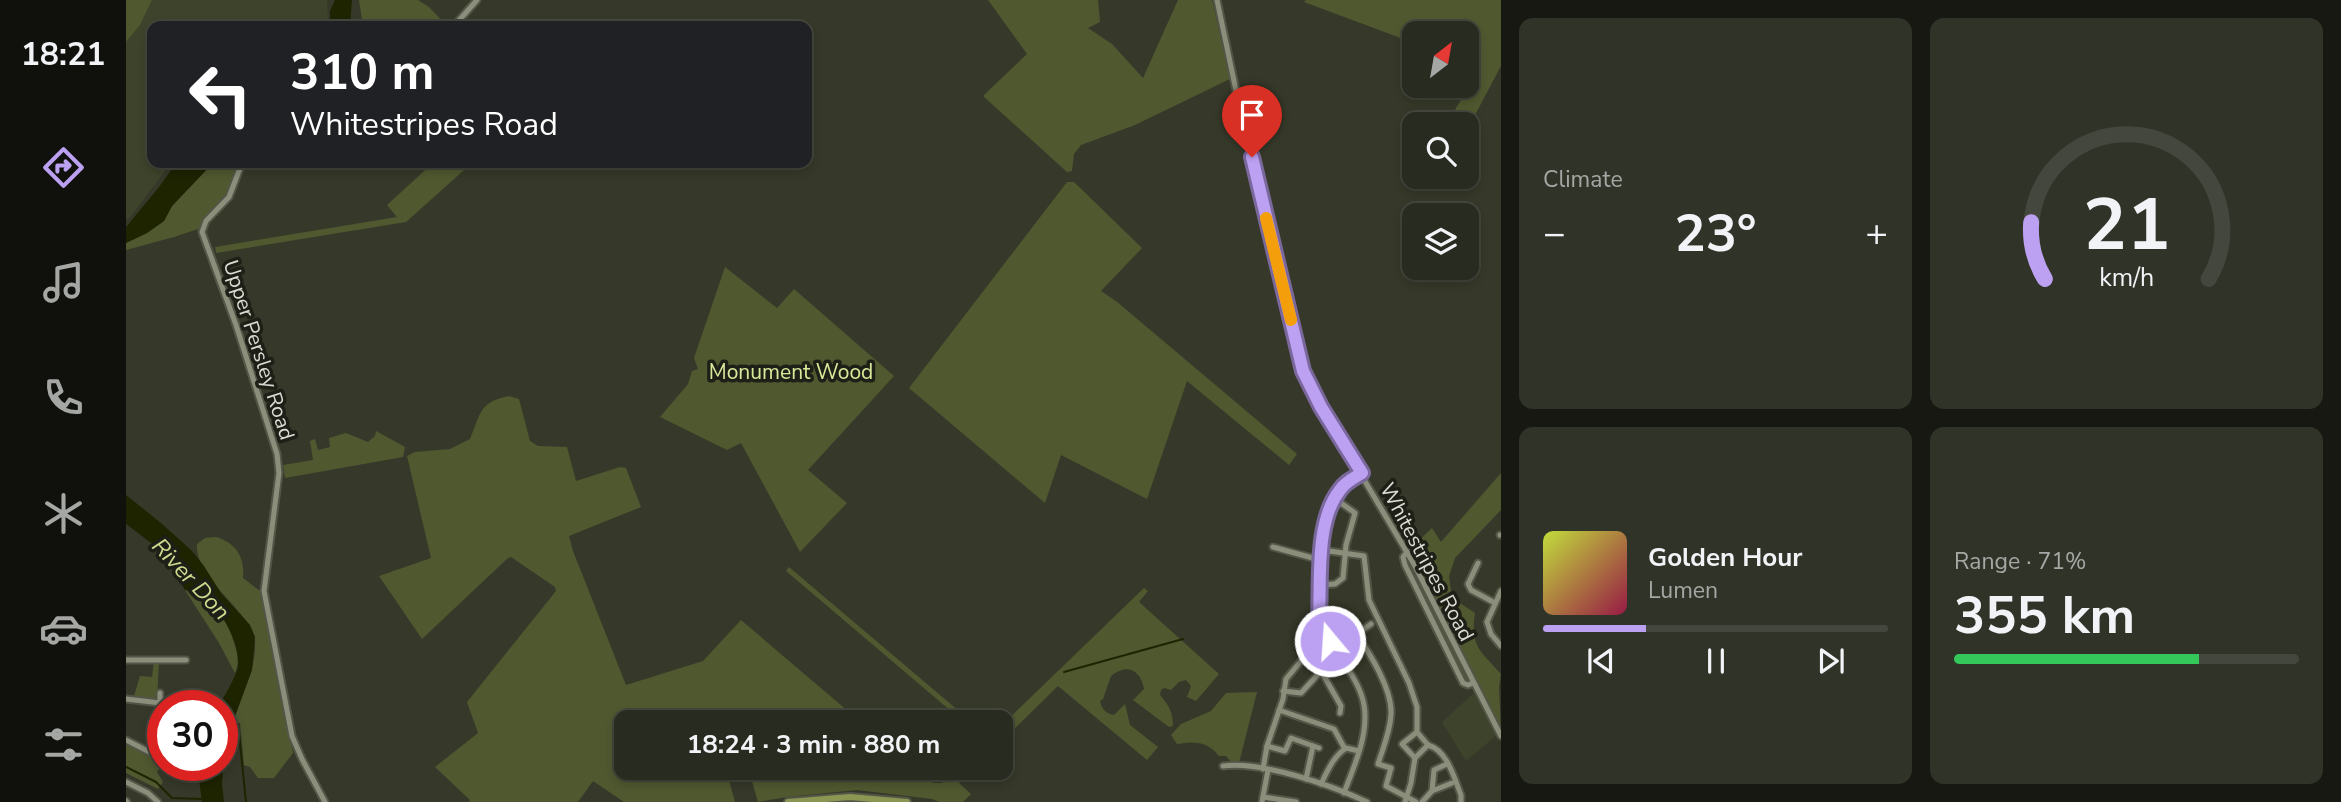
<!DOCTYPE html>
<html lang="en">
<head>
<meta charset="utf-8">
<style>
	:root { --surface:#282b1f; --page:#303328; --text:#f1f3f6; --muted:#a5a7a4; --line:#44473d; --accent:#bca0f2 }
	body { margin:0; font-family:"Nunito Sans",sans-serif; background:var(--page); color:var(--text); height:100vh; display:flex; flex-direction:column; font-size:26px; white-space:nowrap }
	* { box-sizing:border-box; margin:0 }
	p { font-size:23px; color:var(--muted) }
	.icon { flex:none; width:38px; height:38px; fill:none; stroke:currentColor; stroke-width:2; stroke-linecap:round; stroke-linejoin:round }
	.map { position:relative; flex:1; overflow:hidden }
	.side { display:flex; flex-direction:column; gap:18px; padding:18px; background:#161811; width:840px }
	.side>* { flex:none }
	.guide { position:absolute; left:21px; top:21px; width:665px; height:147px; border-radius:14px; box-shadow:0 4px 10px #0003,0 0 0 2px var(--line); background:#202124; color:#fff; overflow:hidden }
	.needle { width:46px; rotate:31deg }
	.controls { position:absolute; left:1276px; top:21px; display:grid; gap:14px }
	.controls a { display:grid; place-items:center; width:77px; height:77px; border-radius:14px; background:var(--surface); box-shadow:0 4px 10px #0003,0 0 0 2px var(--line); font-size:35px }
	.speed { position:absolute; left:21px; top:690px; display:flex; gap:14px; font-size:35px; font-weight:700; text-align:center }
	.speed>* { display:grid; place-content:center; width:91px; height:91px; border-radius:50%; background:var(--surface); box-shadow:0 4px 10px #0003,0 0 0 2px var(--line); line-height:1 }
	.speed .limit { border:10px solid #d22; background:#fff; color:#111 }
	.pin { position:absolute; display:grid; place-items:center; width:60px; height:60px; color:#fff; margin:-72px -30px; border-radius:50% 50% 50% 0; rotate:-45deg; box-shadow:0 0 7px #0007 }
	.pin .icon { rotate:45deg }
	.me { position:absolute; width:77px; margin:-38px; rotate:342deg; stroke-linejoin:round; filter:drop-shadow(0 0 5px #0008) }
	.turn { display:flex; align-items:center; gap:24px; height:147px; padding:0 28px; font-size:32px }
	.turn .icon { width:91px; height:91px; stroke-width:2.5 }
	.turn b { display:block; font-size:49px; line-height:60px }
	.big { font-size:52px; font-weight:700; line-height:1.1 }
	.side .tile { flex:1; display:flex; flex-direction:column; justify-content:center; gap:10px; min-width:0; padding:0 24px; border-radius:14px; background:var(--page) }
	.side .dial { align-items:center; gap:0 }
	.dial svg { height:182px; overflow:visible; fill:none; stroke:var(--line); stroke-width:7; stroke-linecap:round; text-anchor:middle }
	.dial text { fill:var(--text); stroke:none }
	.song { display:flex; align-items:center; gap:21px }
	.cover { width:84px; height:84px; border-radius:10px; background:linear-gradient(135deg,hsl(70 70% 55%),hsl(340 70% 35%)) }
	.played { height:7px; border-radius:4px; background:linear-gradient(90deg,var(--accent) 30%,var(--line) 30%) }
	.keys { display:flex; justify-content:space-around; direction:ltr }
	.heat { display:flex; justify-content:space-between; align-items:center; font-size:38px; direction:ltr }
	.charge { height:10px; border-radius:5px; background:linear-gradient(90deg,#34c759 71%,var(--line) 0) }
	.side .tiles { flex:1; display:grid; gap:18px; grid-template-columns:repeat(2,1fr) }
	.trip { position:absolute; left:488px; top:710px; width:399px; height:70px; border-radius:14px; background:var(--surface); box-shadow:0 4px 10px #0003,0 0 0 2px var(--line); font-weight:700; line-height:70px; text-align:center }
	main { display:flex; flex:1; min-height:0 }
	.dock { display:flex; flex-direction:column; width:126px; justify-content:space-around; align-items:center; background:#10110c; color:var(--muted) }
	.dock .icon { width:49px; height:49px }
	.dock .selected { color:var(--accent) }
	.dock b { font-size:32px; color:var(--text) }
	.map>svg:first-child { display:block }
</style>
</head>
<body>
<main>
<nav class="dock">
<b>18:21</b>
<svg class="icon selected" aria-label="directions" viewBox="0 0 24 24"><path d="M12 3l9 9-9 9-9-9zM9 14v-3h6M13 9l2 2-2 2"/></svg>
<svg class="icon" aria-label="music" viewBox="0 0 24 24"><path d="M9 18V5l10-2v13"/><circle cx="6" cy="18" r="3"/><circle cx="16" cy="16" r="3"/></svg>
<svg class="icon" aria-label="phone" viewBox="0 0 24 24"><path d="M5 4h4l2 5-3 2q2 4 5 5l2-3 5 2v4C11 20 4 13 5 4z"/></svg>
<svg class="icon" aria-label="climate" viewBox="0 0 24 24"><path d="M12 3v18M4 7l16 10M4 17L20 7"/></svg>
<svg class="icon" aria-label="car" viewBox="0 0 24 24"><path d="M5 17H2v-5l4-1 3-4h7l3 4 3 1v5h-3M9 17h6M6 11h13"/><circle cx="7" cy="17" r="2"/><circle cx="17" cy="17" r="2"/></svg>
<svg class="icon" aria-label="filters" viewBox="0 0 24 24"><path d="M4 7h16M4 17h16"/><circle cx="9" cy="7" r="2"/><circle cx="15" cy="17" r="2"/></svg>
</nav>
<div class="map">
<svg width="1375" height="802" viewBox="0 0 1375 802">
	<rect width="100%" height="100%" fill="#363929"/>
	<g fill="#3e432b">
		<path d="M26,0H201L202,26H26V163H45L5,216L0,220V42L14,25Z"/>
		<path d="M1348,693L1371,735L1340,761L1316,722Z"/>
	</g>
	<g fill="#505830">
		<path d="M0,0H26L14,25L0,42Z"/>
		<path d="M233,0H292L303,7L321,26H237Z"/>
		<path d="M862,0H972L974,22L962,28L986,44L1017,78L1052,0H1086L1104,79L1009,125L955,145L948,154L946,171L941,172L857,96L901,54Z"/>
		<path d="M1180,0H1375V66L1341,130L1340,124H1332L1325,117L1353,68L1341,63L1340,33H1288V43L1178,2Z"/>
		<path d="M87,163H114L102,195L78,221L75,228L48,237L0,250V243L21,233L38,221L46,206Z"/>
		<path d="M307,163H346L280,222L90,253L89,247L271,217L261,205Z"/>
		<path d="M941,182H948L1016,248L975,291L990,301L1171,454L1163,465L1061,381L1021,499L935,455L919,503L783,388Z"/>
		<path d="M599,267L651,308L668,289L768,376L682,470L721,503L674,552L615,443L601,450L534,417L562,384L566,371L572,369L568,358Z"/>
		<path d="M383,396L393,399L404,441L412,446L441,447L450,481L494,467L500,468L515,507L443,536L447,551L500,685L577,661L615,620L736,723H500V768H789L807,783H816L831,768H849L833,783L845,794L837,802H813L806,799L731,790L661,797L632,802L625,778L603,780L609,802H498L467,781L452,802H343L344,800L309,767L352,733L341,702L430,591L429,587L385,557L382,558L296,639L253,576L305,558L281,456L289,452L324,449L344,439C355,413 353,402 383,396Z"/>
		<path d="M250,431L279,447L277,457L159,478L157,465L187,460L184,441L189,439L192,450L204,447L203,438L220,433L242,442L249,436Z"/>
		<path d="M1375,473V510L1329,558L1323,576L1326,598L1349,613C1344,647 1354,650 1375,674L1373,686L1375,732L1283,550L1306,528L1315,542Z"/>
		<path d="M90,537C110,543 119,557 117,578L134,591L167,753L148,778H132L124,767L118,765L114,723H106C114,696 131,670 129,640C127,614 68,578 71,544L79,538Z"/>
		<path d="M1280,556L1293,575L1343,682C1333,681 1330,666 1328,657L1324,656L1308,623L1309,619C1303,611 1293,598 1294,587C1287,581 1279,566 1280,556Z"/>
		<path d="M663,567L847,723H839L660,571Z"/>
		<path d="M1018,588L1022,591L1013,602L1093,674L1070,701L1061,697L1065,686L1060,680L1053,682L1045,690L1038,688L1035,690L1034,695C1043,705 1047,713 1047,726L1043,727L1007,700L1018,689C1015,671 1002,662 985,676L977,699L974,701C975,709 981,714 988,715L999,704L1004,725L1032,747L1021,760L932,686L875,742V726Z"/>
		<path d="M59,590C86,601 102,618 109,646C112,655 113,664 109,673L93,643Z"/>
		<path d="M28,661H33L31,700L8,696L14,676L26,677Z"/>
		<path d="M1131,692L1113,763H1106L1100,756H1093C1081,741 1069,741 1051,744L1045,735L1055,724L1085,711L1100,693Z"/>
		<path d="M0,743L12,747L37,763L31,772L37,782L32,789L0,773Z"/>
	</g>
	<g fill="#1e2300">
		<path d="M209,0H226L224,26H204V11Z"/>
		<path d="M50,163H87L46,206L38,221L21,233L0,243V227L33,187Z"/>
		<path d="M0,495L35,523L66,551L78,566L95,593L124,625L129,637L126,670L99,744L96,784L98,802H76L72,772L73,765H96V705H93C98,697 111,675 112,666C115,640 87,590 59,590L37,552L0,524Z"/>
	</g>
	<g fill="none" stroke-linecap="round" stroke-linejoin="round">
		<g stroke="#1e2300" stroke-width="2">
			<path d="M938,672L1057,639"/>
			<path d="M112,724L120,802"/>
			<path d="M0,767L30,782L46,798L76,799"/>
		</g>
		<g stroke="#535647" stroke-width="9">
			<g id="minor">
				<path d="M1091,0L1112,100L1177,371L1188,395L1289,566L1375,736"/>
				<path d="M328,26L351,0"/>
				<path d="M116,163L103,197L80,221L76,232L110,325L151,454L153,473L138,591L166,736L176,759L199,802"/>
				<path d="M1374,535H1375"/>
				<path d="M1147,547L1194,560"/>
				<path d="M1196,550L1238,556L1243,600L1283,683L1291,707V732L1302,745"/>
				<path d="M1281,552L1277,557L1279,565L1337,683L1342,685L1347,683"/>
				<path d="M1352,563L1342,584L1345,590L1369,603"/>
				<path d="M1194,585L1209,584L1217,578L1220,545L1229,513L1208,498"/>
				<path d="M1375,591L1361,622L1365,634L1375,646"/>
				<path d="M1230,634C1244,653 1267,691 1265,715C1264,732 1257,748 1252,764L1265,768L1260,786L1290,802"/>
				<path d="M1209,649L1245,624"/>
				<path d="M1185,653L1215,706L1214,713"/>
				<path d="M0,660H60"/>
				<path d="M1157,691L1175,693L1197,669"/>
				<path d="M0,699L43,704"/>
				<path d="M34,703V693"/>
				<path d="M1153,710L1208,729L1219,749"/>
				<path d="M0,740L37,759"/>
				<path d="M1302,745C1322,751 1328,778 1335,795V802"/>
				<path d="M1141,746L1159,751L1165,738L1193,748"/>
				<path d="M1289,758L1276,744L1291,732"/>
				<path d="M45,765L51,769"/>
				<path d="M1097,766C1136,761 1205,785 1241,802"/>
				<path d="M1137,769L1141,746L1157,699L1160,679L1175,661L1204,641"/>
				<path d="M1180,779L1187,746"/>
				<path d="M0,782L22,793L32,802"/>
				<path d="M1195,784C1202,770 1207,757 1220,748L1233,751"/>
				<path d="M1306,791L1326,783"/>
				<path d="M1218,793C1228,766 1243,735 1238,705C1233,676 1206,651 1194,625C1190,616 1194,598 1194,588C1195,543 1193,498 1236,473"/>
				<path d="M1137,797L1170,802"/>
				<path d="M0,801L1,802"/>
				<path d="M1136,802L1142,770"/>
				<path d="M1279,802L1285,783L1289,758L1302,745"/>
				<path d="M1296,802L1306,791L1308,770L1321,764"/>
			</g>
		</g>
		<g stroke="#535647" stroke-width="10">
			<path id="major" d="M662,802L724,797L781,802"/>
		</g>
		<use href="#minor" stroke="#8a8e7b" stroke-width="5"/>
		<use href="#major" stroke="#8b9653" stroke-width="6"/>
	</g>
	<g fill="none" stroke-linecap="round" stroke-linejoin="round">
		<g stroke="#7a689d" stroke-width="18">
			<path id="route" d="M1126,157L1177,371L1195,407L1236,473C1228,478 1219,482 1214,490C1189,521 1195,581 1193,619L1194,625L1204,641"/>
		</g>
		<use href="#route" stroke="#bca0f2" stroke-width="12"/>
		<path stroke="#f59e0b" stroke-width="12" d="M1140,218L1165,320"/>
	</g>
	<g text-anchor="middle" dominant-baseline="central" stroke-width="7" stroke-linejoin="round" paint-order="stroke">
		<g font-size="21" fill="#dbddd3" stroke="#1e2018">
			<text transform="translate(133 350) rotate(72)">Upper Persley Road</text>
			<text transform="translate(1301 562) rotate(62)">Whitestripes Road</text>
		</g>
		<g font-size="21" fill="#d8e899" stroke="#1e2018">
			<text x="665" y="372">Monument Wood</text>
		</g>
		<g font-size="23" font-style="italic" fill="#ccdb8d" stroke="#1e2018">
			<text transform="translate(65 579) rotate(47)">River Don</text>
		</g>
	</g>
</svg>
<div class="controls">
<a><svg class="needle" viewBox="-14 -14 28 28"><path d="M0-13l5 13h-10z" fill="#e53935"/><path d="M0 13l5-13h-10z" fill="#a5a7a4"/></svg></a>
<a><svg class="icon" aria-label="search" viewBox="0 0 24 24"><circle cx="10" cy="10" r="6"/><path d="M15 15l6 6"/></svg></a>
<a><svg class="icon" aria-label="layers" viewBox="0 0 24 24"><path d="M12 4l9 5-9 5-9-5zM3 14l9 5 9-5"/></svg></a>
</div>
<div class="speed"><div class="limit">30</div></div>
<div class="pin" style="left:1126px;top:157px;background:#d93025"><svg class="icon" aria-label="arrive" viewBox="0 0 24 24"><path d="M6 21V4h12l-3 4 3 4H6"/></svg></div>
<svg class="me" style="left:1204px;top:641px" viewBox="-20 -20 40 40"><circle r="17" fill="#bca0f2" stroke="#fff" stroke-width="3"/><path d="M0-11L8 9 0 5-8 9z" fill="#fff"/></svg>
<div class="trip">18:24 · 3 min · 880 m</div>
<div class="guide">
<div class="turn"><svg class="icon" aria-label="left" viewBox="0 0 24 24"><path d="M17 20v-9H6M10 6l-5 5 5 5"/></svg><div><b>310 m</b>Whitestripes Road</div></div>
</div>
</div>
<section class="side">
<div class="tiles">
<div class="tile"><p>Climate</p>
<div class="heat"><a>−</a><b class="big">23°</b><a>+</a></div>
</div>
<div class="tile dial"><svg viewBox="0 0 100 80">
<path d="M14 69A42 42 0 1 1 86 69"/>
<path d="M14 69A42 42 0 0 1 8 44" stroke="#bca0f2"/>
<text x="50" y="56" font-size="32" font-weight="700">21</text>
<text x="50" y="72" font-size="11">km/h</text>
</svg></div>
<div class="tile">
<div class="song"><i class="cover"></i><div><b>Golden Hour</b><p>Lumen</p></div></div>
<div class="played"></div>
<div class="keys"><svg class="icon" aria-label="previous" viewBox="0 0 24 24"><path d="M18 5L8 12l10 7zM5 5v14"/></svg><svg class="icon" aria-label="pause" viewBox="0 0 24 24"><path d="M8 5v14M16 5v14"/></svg><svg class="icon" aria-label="next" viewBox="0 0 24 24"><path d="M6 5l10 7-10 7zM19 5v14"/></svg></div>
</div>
<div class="tile"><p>Range · 71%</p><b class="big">355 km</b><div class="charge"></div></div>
</div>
</section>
</main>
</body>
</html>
